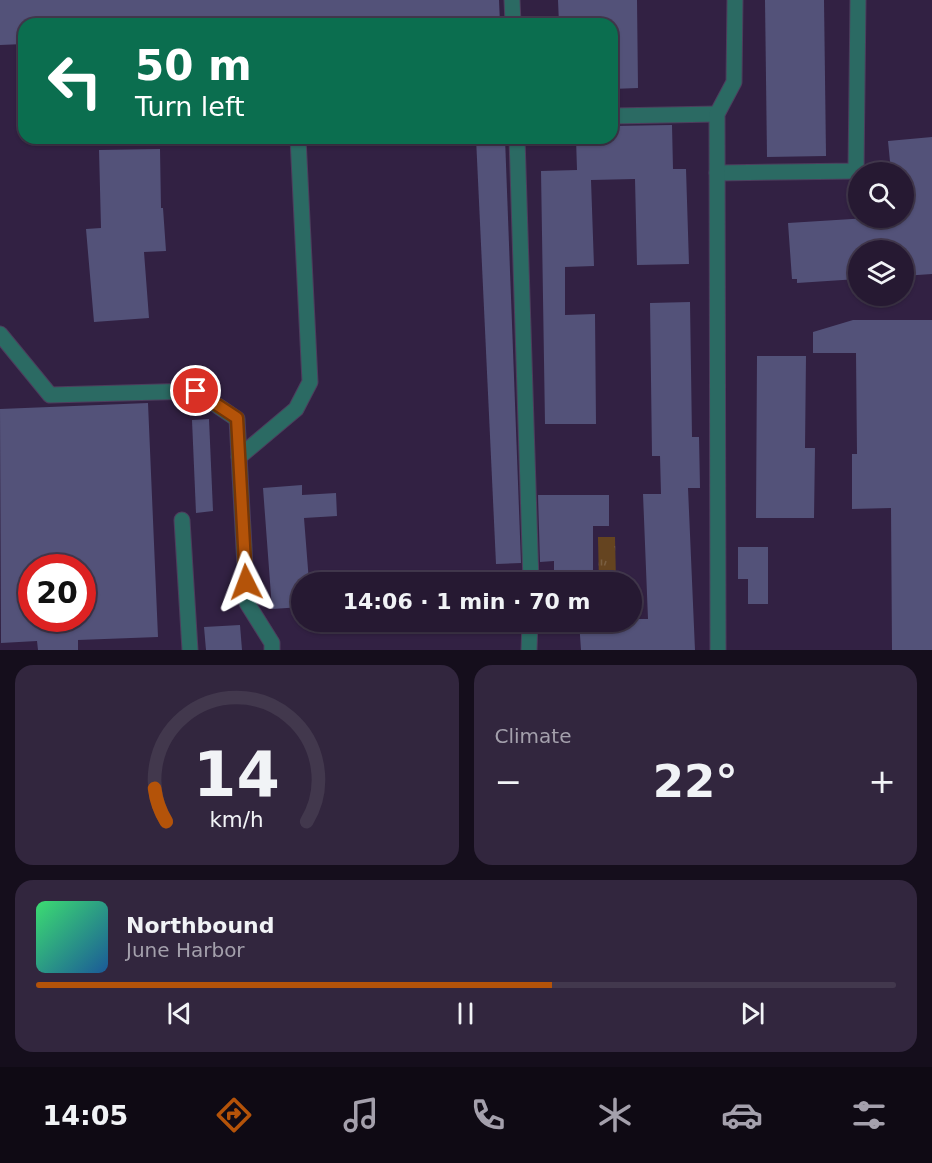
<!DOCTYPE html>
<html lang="en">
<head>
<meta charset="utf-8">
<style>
	:root { --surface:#261932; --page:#32263e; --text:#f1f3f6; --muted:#a4a0ac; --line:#42384d; --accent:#b45309 }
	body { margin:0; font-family:"DejaVu Sans",sans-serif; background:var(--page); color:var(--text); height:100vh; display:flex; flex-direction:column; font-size:22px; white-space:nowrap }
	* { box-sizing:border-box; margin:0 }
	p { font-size:20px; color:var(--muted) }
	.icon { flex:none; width:33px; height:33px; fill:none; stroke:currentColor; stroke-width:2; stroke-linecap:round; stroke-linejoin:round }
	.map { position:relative; height:650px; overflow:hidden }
	.drawer { display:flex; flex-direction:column; gap:15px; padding:15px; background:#150e1c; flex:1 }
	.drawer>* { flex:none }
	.guide { position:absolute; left:18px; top:18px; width:600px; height:126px; border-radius:18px; box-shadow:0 2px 4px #0004,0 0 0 2px var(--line); background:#0b6e4f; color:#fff; overflow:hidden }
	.tools { position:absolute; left:848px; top:162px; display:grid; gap:12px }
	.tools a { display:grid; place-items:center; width:66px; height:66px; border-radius:50%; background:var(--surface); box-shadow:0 2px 4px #0004,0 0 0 2px var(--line); font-size:30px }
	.speed { position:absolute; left:18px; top:554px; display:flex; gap:12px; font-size:30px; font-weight:700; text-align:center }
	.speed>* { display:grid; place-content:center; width:78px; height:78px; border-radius:50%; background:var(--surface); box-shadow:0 2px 4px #0004,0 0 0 2px var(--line); line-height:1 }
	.speed .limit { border:9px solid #d22; background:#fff; color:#111 }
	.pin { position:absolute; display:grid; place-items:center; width:51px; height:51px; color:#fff; margin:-26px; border:3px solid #fff; border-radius:50%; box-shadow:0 2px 6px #0007 }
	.me { position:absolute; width:66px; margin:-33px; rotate:357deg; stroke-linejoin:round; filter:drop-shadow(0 0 4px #0008) }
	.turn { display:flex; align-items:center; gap:21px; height:126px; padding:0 18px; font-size:27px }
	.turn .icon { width:78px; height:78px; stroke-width:2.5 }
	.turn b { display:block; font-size:42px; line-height:51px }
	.big { font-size:45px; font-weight:700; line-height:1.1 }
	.drawer .widget { flex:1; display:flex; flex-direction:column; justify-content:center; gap:9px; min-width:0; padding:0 21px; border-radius:18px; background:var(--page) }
	.drawer .dial { align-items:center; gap:0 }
	.dial svg { height:156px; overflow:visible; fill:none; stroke:var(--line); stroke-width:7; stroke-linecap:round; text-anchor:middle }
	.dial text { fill:var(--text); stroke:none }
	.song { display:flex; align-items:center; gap:18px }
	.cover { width:72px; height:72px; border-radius:9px; background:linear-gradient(135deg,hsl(140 70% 55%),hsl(210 70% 35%)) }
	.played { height:6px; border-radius:3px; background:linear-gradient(90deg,var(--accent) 60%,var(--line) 60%) }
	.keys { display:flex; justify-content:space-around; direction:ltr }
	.heat { display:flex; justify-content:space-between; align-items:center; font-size:33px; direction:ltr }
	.drawer .tiles { flex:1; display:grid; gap:15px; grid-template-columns:1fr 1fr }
	.widget:last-child { grid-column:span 2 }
	.trip { position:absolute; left:291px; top:572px; width:351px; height:60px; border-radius:30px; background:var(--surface); box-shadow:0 2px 4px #0004,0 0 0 2px var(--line); font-weight:700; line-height:60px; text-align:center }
	.tabs { display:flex; height:96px; justify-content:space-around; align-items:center; background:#0f0a14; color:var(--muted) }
	.tabs .icon { width:42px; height:42px }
	.tabs .selected { color:var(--accent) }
	.tabs b { font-size:27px; color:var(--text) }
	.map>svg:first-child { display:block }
</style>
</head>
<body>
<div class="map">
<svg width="932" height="650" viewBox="0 0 932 650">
	<defs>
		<pattern id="park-tufts" width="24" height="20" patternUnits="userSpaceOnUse" patternTransform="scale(1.5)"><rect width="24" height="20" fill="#654420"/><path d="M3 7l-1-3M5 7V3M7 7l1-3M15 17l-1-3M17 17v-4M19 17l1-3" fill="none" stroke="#7a5e40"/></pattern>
	</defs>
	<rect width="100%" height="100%" fill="#322143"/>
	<path fill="url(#park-tufts)" d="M598,537H615L616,582H599Z"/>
	<g fill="#535279" fill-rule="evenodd">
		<path d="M0,0H499L500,24H24V44L0,45Z"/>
		<path d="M558,0H637L638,88L612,89V24H559Z"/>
		<path d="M765,0H824L826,156L767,157Z"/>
		<path d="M672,125L673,169H686L689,264L637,265L635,179L591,180L594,266L565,267V315L595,314L596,424H545L541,171L577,170L576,138H612V126Z"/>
		<path d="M932,137V274L903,276V250H858V279L797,283V279H792L788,223L868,218H903V172H891L888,141Z"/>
		<path d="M476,138H505L521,563L496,564Z"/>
		<path d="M160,149L161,208H163L166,251L144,252L149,318L94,322L86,229L101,228L99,150Z"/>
		<path d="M690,302L692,437H699L700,488H688L695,650H581L579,621H632V619H648L643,494H661L660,456H652L650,303Z"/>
		<path d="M853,320H932V650H892L891,508L852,509V454H857L856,353H813V332Z"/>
		<path d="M757,356H806L805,448H815L814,518H756Z"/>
		<path d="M148,403L158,637L78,640V650H38L37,641L1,643L0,409ZM32,567H82V618H32Z"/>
		<path d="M209,419L213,511L196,513L192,420Z"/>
		<path d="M302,485V495L336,493L337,516L304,518L309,582H302V607L272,609L263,488Z"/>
		<path d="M538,495H609V526H593V582H554V561L540,562Z"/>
		<path d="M738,547H768V604H748V579H738Z"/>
		<path d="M240,625L242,650H206L204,627Z"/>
	</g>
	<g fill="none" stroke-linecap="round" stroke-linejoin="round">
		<g stroke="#4d3d5d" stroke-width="17">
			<g id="minor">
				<path d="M512,0L513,24"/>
				<path d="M612,116L717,114"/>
				<path d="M517,138L531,582"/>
				<path d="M717,173L856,171L858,0"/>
				<path d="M0,334L50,395L196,391L237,419L247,603L272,643V650"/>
				<path d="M239,457L296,409L310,382L298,138"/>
				<path d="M182,520L190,650"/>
				<path d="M529,650L530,621"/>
				<path d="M718,650L717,114L734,82L735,0"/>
			</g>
		</g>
		<use href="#minor" stroke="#2b6a63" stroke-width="15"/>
	</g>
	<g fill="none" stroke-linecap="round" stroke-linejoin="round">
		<g stroke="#753606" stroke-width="15">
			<path id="route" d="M196,391L237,418L246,582"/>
		</g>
		<use href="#route" stroke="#b45309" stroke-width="10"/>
	</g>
</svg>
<div class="tools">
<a><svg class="icon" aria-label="search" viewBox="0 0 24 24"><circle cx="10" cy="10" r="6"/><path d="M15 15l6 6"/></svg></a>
<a><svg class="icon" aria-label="layers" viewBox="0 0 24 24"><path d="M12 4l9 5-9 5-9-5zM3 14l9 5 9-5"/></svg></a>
</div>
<div class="speed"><div class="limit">20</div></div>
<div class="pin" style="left:196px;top:391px;background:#d93025"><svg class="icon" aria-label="arrive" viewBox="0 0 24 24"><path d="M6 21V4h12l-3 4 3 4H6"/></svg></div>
<svg class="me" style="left:246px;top:582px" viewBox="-20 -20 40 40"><path d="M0-17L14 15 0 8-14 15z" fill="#b45309" stroke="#fff" stroke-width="4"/></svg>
<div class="trip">14:06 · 1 min · 70 m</div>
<div class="guide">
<div class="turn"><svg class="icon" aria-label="left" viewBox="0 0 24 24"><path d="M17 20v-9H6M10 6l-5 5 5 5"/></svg><div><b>50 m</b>Turn left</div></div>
</div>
</div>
<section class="drawer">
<div class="tiles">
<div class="widget dial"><svg viewBox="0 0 100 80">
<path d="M14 69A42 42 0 1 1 86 69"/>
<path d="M14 69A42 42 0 0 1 8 52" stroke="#b45309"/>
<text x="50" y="56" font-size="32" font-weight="700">14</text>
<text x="50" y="72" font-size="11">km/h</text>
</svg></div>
<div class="widget"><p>Climate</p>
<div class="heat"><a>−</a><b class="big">22°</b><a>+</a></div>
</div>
<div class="widget">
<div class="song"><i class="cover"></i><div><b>Northbound</b><p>June Harbor</p></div></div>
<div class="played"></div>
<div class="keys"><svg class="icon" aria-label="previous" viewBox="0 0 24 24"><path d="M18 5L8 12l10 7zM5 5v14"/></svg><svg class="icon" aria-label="pause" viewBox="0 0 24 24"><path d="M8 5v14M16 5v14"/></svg><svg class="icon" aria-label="next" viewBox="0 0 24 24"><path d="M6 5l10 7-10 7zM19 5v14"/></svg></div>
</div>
</div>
</section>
<nav class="tabs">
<b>14:05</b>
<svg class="icon selected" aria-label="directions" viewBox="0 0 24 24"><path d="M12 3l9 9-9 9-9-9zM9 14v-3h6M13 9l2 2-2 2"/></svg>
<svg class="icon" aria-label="music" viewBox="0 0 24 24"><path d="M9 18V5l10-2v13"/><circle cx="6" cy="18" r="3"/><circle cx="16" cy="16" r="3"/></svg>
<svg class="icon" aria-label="phone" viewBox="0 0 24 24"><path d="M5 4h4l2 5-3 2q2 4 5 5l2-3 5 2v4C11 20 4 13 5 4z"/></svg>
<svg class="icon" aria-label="climate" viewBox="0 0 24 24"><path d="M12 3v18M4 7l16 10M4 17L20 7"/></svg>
<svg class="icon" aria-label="car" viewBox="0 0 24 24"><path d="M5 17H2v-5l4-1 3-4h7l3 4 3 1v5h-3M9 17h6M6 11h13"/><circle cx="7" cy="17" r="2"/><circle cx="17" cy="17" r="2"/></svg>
<svg class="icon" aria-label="filters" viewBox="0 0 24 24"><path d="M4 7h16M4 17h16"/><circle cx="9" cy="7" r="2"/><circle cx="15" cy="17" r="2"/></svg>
</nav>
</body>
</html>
